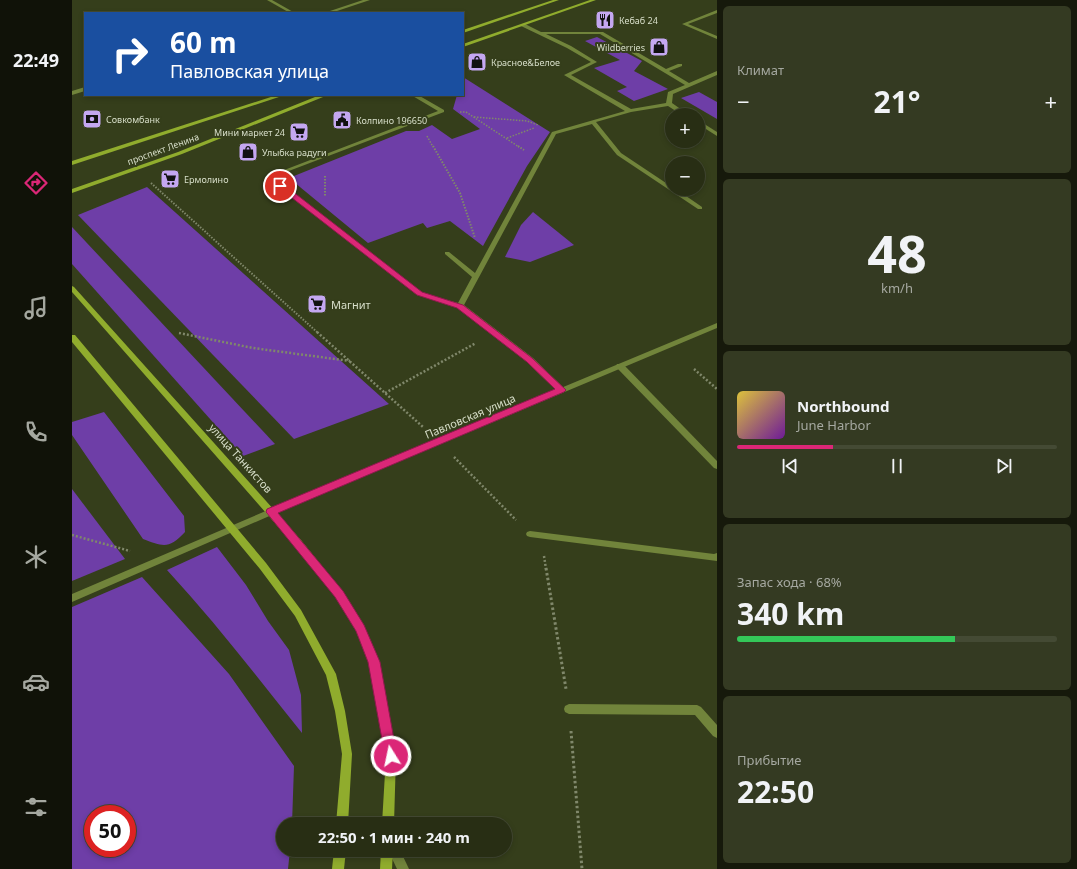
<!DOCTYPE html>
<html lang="ru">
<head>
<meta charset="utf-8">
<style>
	:root { --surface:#282e14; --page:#343a22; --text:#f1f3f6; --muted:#a5a8a0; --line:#444a34; --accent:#db2777 }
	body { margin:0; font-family:"Noto Sans",sans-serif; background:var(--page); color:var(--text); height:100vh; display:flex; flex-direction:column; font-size:15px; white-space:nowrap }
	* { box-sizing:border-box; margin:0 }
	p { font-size:13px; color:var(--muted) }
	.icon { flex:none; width:22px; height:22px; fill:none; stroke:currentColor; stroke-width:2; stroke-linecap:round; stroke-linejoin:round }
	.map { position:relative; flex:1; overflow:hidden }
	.drawer { display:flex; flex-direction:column; gap:6px; padding:6px; background:#16190b; width:360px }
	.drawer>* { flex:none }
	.top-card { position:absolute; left:12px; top:12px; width:380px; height:84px; border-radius:0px; box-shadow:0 2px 6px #0003,0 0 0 1px var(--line); background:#1a4fa0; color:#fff; overflow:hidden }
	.tools { position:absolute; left:593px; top:108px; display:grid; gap:8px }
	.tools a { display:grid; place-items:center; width:40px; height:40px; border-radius:50%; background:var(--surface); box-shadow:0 2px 6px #0003,0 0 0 1px var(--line); font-size:20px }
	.speed { position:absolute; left:12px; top:805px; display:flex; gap:8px; font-size:20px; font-weight:700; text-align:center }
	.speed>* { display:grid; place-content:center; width:52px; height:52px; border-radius:50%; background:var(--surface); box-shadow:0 2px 6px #0003,0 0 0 1px var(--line); line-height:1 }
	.speed .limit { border:6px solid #d22; background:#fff; color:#111 }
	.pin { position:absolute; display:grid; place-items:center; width:34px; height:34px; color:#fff; margin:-17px; border:2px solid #fff; border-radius:50%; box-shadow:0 1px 4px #0007 }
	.me { position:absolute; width:44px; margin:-22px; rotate:350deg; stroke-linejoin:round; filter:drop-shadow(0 0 3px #0008) }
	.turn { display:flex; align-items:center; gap:14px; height:84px; padding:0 20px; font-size:18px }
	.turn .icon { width:52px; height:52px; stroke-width:2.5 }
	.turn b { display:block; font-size:28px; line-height:34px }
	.big { font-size:30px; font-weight:700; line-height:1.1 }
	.drawer .tile { flex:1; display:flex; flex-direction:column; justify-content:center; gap:6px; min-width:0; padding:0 14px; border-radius:6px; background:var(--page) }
	.drawer .dial { align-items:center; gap:0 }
	.dial b { font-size:52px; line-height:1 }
	.song { display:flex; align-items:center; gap:12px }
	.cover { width:48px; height:48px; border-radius:6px; background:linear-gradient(135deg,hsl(50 70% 55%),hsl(280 70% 35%)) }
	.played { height:4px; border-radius:2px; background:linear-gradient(90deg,var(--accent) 30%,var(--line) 30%) }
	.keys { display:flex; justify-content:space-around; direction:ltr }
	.heat { display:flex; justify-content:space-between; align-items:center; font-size:22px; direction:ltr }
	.charge { height:6px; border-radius:3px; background:linear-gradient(90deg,#34c759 68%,var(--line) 0) }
	.trip { position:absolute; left:204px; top:817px; width:236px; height:40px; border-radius:20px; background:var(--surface); box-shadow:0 2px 6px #0003,0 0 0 1px var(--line); font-weight:700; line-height:40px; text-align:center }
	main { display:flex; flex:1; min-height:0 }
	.tab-bar { display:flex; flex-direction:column; width:72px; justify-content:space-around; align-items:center; background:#101208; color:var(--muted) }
	.tab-bar .icon { width:28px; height:28px }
	.tab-bar .active { color:var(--accent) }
	.tab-bar b { font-size:18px; color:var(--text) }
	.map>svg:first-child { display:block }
</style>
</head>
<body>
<main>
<nav class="tab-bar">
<b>22:49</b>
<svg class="icon active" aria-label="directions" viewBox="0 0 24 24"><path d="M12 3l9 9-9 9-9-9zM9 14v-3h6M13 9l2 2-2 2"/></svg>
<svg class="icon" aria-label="music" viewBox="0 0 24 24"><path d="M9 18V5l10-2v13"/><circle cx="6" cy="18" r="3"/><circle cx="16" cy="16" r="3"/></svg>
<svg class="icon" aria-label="phone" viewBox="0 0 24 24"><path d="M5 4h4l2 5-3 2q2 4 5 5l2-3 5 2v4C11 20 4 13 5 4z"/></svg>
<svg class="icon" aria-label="climate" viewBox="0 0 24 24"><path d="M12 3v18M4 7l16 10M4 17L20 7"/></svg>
<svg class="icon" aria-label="car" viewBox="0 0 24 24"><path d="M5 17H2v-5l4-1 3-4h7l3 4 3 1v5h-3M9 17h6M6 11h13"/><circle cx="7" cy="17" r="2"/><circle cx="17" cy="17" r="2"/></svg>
<svg class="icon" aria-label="filters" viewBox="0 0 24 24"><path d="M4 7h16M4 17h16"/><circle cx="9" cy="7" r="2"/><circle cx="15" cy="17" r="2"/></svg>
</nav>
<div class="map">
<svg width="645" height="869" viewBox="0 0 645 869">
	<rect width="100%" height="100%" fill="#353e1b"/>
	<g fill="#6e3ea7" fill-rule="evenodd">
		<path d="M525,37L570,61L562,71L596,89L562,101L545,91L555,87L522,68L548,60L513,41Z"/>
		<path d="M391,77L478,132L455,166L411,246L378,221L355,228L351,223L296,243L217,178L334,131H347L360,125L380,139L408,129L381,109L385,95H391Z"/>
		<path d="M627,92L645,102V119L609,98Z"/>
		<path d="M75,187L317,404L222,439L6,215Z"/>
		<path d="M461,212L502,245L458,262L433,257L449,225Z"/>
		<path d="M0,227L203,444L171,456L0,264Z"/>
		<path d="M32,412L112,516L113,532C97,549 92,547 71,539L0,435V422Z"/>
		<path d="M0,489L53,559L0,581Z"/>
		<path d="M145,547L174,585L196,621L217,650L229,695L230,733C186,678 143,622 95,570Z"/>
		<path d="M70,577L157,674L222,766L220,824H211V850H218L216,869H0V607ZM21,814H55V848H21Z"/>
	</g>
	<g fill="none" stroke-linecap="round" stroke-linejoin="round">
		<g stroke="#80886b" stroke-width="1.5" stroke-dasharray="1.5 1.5" stroke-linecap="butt">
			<path d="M388,112H394L447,147"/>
			<path d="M402,117L455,121L466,125"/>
			<path d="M355,136L361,147"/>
			<path d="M435,138L462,128"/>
		</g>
		<g stroke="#80886b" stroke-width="2" stroke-dasharray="1.5 1.5" stroke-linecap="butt">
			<path d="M361,146L388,193L403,238"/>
			<path d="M446,146L452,150"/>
			<path d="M253,176V197"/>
			<path d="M79,183L246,333"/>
		</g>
		<g stroke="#80886b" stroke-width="2.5" stroke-dasharray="2 2" stroke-linecap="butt">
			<path d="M245,332L351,427"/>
			<path d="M107,333L181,348L278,361"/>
			<path d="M622,369L645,389"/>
			<path d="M313,393L404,343"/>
			<path d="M382,457L444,520"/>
			<path d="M0,535L58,551"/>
			<path d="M472,556L474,569"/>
		</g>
		<g stroke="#80886b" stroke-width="3" stroke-dasharray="2.5 2.5" stroke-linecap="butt">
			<path d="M474,568L494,689"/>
			<path d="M499,731L510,869"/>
		</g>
		<g fill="#71843b" fill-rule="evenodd">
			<path d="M195,0H200L223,13H218Z"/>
			<path d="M291,0H298L259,13H252Z"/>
			<path d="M645,10V13L616,24L645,36V39L610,24Z"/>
			<path d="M449,24H453L469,32H531L594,69L606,64H610V66L597,71L617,83L645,71V75L601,94L600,103L617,115H610L596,106L559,112L524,122L549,153L600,187V189H604L630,207V209H626L545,155L520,124L484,134L392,305L461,358L492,388L493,390L489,393L486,392L455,362L386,308L345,295L194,177L366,111L339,95H346L372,110V112L201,177L349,293L386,303L400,277L373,254V252H377L403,273L480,132L553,111L492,75L519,62L495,48L449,26ZM474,34H528L613,85L596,92L594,103L559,109L499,75L525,62L499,46Z"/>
			<path d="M13,87V91L0,95V91Z"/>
			<path d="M626,120L645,132V136L626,124Z"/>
			<path d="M545,364H551L645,461V469L642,468L545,368L544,366Z"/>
			<path d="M458,531L642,554L645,553V561L458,537L455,536L454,534L455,532Z"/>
			<path d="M497,704L625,705L629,707L645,725V738L641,736L623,715L497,714L493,712L492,709L493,706Z"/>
		</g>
		<g fill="#71843b" fill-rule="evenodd">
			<path d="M645,323V328L202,514L0,602V594L196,510Z"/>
			<path d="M316,850H328L337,869H325Z"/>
		</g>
		<g fill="#90ac2d" fill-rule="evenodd">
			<path d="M481,0H487L391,33V30Z"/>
			<path d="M518,0H524L391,47V44Z"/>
			<path d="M205,95H213L0,165V161Z"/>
			<path d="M248,95H256L110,154L0,193V189L106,152Z"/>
			<path d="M0,286L2,287L229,540L270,591L291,626L307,662L324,756L322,824H310L314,756L297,662L284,631L264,597L223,546L0,292Z"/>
			<path d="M0,335H3L194,563L229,610L264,674L273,711L280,754L276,824H264L270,754L263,711L254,675L223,616L188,569L0,342Z"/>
			<path d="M262,850H274L272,869H260Z"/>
			<path d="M309,850H321L320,869H308Z"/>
		</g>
	</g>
	<path fill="#db2777" stroke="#8e194d" d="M206,184H211L350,292L391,305L460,358L494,390L492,392L206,513L271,591L292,625L308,662L325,756L324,760L319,761L315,760L313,756L296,662L284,631L263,597L194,512L195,509L483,389L455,362L385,308L345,295L206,187Z"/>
	<defs>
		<g id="restaurant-square" transform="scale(1)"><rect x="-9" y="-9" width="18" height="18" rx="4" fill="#c4a7f1" stroke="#353e1b"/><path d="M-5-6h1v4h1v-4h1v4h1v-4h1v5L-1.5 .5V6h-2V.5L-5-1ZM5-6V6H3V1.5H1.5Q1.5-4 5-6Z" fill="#111"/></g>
		<g id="shop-square" transform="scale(1)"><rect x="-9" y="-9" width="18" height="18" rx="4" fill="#c4a7f1" stroke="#353e1b"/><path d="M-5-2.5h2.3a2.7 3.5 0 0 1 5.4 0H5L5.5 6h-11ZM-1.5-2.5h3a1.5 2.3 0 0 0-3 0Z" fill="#111"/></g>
		<g id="bank-square" transform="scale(1)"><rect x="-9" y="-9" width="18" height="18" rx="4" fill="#c4a7f1" stroke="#353e1b"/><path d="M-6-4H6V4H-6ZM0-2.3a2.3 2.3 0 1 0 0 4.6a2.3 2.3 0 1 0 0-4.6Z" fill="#111"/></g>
		<g id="civic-square" transform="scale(1)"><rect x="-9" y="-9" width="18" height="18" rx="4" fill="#c4a7f1" stroke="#353e1b"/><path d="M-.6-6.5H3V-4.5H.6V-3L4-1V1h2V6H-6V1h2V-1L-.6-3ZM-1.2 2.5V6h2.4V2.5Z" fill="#111"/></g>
		<g id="supermarket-square" transform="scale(1)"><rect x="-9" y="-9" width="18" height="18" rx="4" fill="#c4a7f1" stroke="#353e1b"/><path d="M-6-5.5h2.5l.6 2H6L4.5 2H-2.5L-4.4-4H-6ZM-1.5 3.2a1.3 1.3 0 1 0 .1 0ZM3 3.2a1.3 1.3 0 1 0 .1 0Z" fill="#111"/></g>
	</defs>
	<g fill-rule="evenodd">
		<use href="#restaurant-square" x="533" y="20"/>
		<use href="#shop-square" x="587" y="47"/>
		<use href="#shop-square" x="405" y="62"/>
		<use href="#bank-square" x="20" y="119"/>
		<use href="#civic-square" x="270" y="120"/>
		<use href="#supermarket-square" x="227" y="132"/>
		<use href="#shop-square" x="176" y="152"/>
		<use href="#supermarket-square" x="98" y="179"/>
		<use href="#supermarket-square" x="245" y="304"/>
	</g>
	<g text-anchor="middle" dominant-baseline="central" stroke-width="4" stroke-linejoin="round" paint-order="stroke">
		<g font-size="9" fill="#d8dfca" stroke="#353e1b" text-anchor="start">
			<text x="547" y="20">Кебаб 24</text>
			<text x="573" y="47" text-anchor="end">Wildberries</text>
			<text x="419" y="62">Красное&amp;Белое</text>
			<text x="34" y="119">Совкомбанк</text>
			<text x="284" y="120">Колпино 196650</text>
			<text x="213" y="132" text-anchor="end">Мини маркет 24</text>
			<text x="190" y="152">Улыбка радуги</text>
			<text x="112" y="179">Ермолино</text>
		</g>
		<g font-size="9" fill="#d8dfca" stroke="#353e1b">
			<text transform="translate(91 149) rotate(-20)">проспект Ленина</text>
		</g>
		<g font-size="11" fill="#d8dfca" stroke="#353e1b" text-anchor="start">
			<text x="259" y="304">Магнит</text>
		</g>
		<g font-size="11" fill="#d8dfca" stroke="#353e1b">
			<text transform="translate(398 416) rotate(-23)">Павловская улица</text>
			<text transform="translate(169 458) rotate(48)">улица Танкистов</text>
		</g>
	</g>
</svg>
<div class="tools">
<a>+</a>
<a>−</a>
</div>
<div class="speed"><div class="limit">50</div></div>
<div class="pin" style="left:208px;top:186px;background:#d93025"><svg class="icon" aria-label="arrive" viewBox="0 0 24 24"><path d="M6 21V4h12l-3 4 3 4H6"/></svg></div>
<svg class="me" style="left:319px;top:756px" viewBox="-20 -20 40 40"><circle r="17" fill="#db2777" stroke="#fff" stroke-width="3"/><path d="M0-11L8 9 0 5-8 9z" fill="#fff"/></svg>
<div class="trip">22:50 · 1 мин · 240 m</div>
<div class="top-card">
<div class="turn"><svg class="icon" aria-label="right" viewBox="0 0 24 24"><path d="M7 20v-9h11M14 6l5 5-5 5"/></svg><div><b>60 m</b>Павловская улица</div></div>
</div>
</div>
<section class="drawer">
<div class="tile"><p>Климат</p>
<div class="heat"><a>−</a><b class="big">21°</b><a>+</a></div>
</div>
<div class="tile dial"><b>48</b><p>km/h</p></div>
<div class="tile">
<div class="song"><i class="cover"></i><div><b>Northbound</b><p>June Harbor</p></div></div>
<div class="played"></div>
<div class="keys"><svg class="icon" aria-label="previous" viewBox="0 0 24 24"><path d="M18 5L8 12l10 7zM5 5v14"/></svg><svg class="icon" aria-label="pause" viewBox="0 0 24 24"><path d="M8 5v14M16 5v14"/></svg><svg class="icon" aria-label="next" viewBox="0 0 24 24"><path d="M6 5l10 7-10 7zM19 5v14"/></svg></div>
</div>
<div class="tile"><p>Запас хода · 68%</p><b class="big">340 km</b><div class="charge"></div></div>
<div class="tile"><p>Прибытие</p><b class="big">22:50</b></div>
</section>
</main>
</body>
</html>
